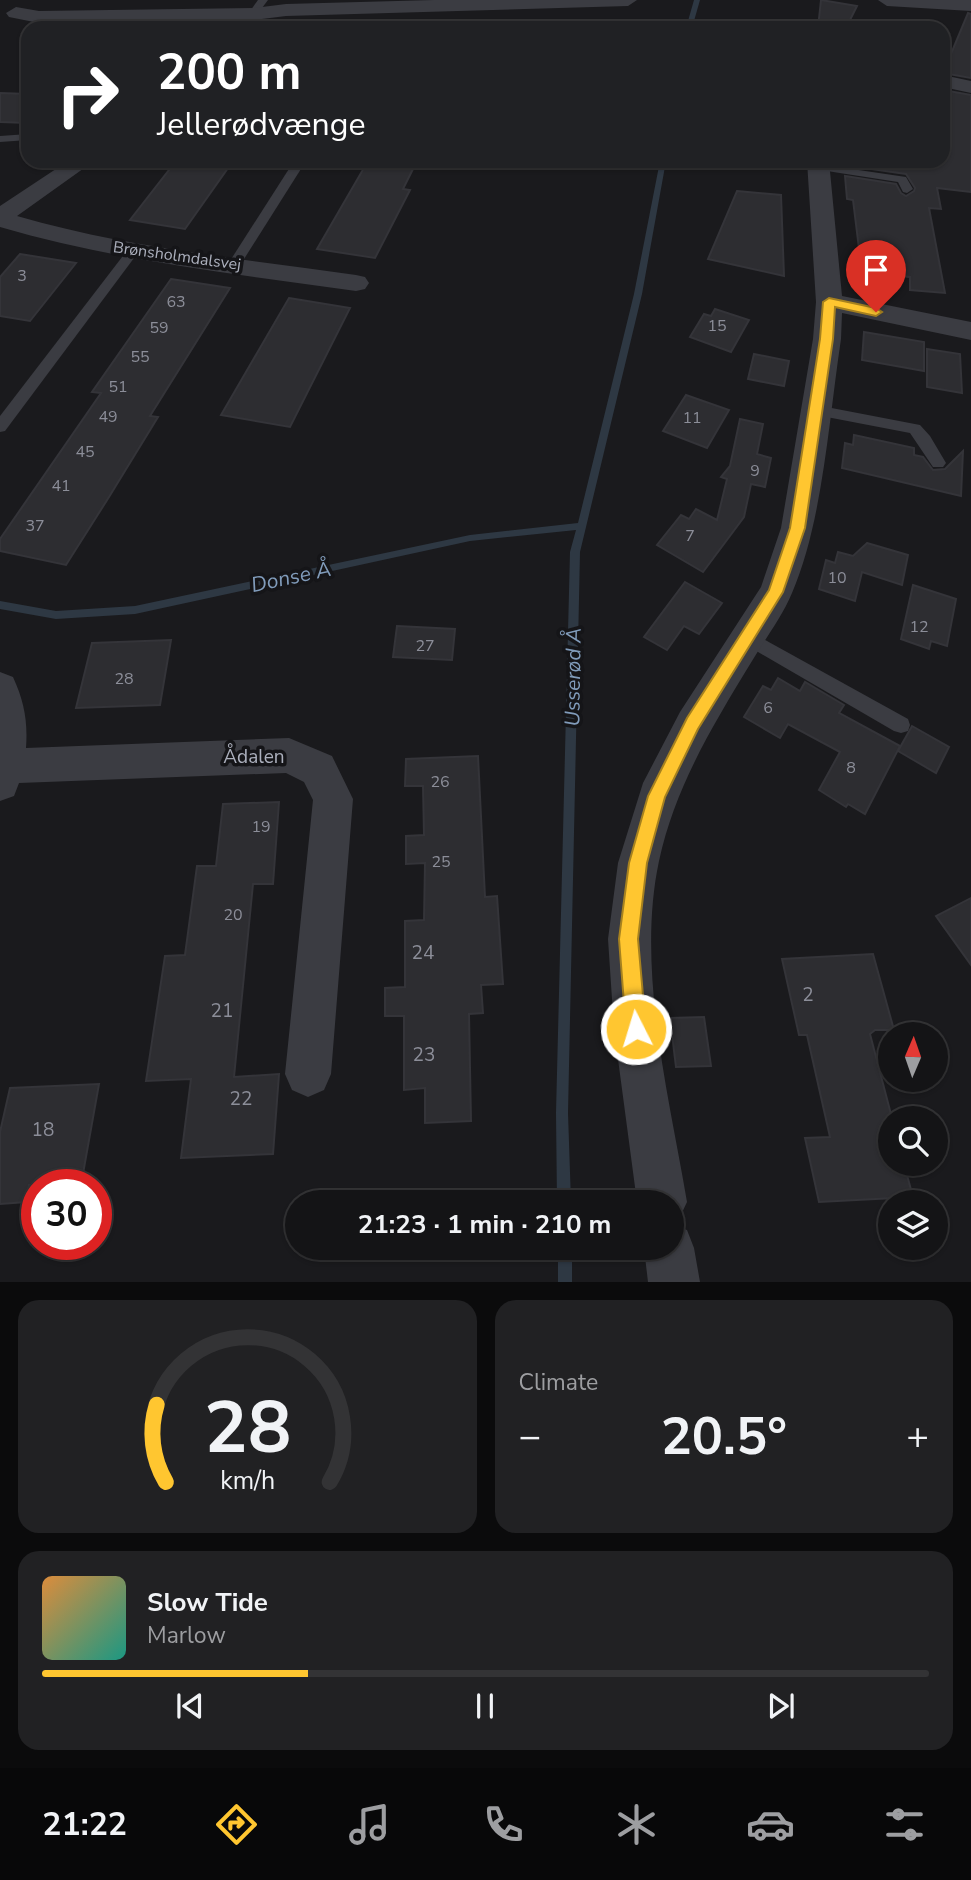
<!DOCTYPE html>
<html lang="en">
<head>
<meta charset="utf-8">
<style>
	:root { --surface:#141416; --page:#212123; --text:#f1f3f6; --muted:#9d9ea1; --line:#333335; --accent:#ffc630 }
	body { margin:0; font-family:"Nunito Sans",sans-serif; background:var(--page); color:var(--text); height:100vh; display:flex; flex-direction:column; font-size:26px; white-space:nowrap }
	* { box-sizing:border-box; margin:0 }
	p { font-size:23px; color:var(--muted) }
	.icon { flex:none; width:38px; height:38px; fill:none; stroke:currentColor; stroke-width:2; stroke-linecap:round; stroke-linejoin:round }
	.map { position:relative; height:1282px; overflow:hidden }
	.sheet { display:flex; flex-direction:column; gap:18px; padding:18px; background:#0b0b0c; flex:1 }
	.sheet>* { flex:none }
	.banner { position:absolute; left:21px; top:21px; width:929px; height:147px; border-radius:21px; box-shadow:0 2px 5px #0004,0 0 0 2px var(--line); background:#202124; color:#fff; overflow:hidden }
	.needle { width:46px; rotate:2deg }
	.fabs { position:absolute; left:878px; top:1022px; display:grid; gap:14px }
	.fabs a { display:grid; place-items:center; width:70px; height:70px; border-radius:50%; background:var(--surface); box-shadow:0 2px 5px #0004,0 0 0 2px var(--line); font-size:35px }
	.speed { position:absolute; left:21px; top:1169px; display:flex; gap:14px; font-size:35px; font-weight:700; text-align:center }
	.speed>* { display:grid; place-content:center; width:91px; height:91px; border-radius:50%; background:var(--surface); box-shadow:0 2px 5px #0004,0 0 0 2px var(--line); line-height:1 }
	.speed .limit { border:10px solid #d22; background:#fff; color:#111 }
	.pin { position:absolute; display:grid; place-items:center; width:60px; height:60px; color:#fff; margin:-72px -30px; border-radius:50% 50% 50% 0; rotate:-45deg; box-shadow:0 0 7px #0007 }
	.pin .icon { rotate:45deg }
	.me { position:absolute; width:77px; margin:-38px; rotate:355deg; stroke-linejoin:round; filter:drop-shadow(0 0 5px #0008) }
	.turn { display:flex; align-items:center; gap:24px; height:147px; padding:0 21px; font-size:32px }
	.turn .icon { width:91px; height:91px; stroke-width:2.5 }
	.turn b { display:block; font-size:49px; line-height:60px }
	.big { font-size:52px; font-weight:700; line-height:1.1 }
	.sheet .widget { flex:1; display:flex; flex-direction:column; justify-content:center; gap:10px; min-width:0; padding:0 24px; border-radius:21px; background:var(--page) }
	.sheet .dial { align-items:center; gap:0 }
	.dial svg { height:182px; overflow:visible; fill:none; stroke:var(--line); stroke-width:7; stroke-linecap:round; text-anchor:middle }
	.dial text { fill:var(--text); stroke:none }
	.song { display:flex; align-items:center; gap:21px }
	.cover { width:84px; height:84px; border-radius:10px; background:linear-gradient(135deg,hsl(30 70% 55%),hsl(170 70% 35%)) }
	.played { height:7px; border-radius:4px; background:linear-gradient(90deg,var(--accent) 30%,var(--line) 30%) }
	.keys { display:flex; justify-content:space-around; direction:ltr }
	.heat { display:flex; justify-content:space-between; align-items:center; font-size:38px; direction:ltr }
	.sheet .tiles { flex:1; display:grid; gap:18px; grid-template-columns:1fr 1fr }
	.widget:last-child { grid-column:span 2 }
	.trip { position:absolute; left:285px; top:1190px; width:399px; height:70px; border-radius:35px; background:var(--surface); box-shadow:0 2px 5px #0004,0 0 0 2px var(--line); font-weight:700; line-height:70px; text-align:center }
	.dock { display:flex; height:112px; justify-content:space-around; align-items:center; background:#080809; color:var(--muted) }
	.dock .icon { width:49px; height:49px }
	.dock .current { color:var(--accent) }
	.dock b { font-size:32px; color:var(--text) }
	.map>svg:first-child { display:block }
</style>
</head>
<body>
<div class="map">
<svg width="971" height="1282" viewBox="0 0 971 1282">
	<rect width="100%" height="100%" fill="#1a1a1d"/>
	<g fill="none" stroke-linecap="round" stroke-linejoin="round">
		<g fill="#2e3843" fill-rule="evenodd">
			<path d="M694,0H700L692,28H686Z"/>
			<path d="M660,161H666L642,294L580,552L568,1113L571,1202H557L556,1113L570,552L576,530L470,541L135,614L56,619L0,609V601L56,611L135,606L470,535L578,523L634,294Z"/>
			<rect x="558" y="1248" width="14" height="34"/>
		</g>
	</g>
	<g fill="#2d2d31" stroke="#343439" stroke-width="2">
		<path d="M821,0L857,6L846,28H818Z"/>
		<path d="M968,13L971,14V78L943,73Z"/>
		<path d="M943,90L971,95V192L937,188L941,209L929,208L945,293L910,290V277L862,273L853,200L847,199L845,176L896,184L901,193L906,196L914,191L915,188L906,174L844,165L843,161H943L951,104L943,103Z"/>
		<path d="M0,93L28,94V123L0,122Z"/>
		<path d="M176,161H233L185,229L130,220Z"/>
		<path d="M368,161H417L403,189L410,190L375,258L317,249Z"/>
		<path d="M737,191L781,195L784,276L708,259Z"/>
		<path d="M20,254L76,263L30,321L0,316V277Z"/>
		<path d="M171,279L230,288L150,416L158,417L109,497L66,565L0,551V539L101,393L92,392Z"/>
		<path d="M289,298L350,308L290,427L221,415Z"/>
		<path d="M715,309L749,320L731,352L690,337L704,314L711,316Z"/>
		<path d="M864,332L924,342V371L862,360Z"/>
		<path d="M927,349L960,354L962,393L927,387Z"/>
		<path d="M754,354L789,361L784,386L748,379Z"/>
		<path d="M686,395L729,410L707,448L663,431Z"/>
		<path d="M740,419L763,424L757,454L771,458L765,487L751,484L744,517L703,572L657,545L681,515L689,519L696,509L717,520L727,479L721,477L730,466Z"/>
		<path d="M854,435L914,448V455L923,457L933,470L945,469L963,451L961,496L842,468L845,443L853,445Z"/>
		<path d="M867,543L908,555L902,585L862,572L855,601L819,589L826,560L835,563L838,552L853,556Z"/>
		<path d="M685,582L722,603L699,634L684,626L667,650L644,637Z"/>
		<path d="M913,585L956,599L947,646L931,641L929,649L901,639Z"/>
		<path d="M397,626L455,629L452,660L393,657Z"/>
		<path d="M171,640L160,705L76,708L92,643Z"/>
		<path d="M778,678L800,691L805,682L844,705L839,713L900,746L865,814L848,804L846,807L819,790L840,752L788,724L780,738L744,717L763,686L771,690Z"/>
		<path d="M912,726L949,747L936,773L898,751Z"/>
		<path d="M478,756L485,897L497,896L503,984L481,985L483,1013L469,1014L471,1121L425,1123V1088L404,1090V1016H385V988L405,987V921L424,920L425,863L406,864V836L424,835L423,786H405L406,759Z"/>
		<path d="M279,802L273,884H253L234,1077L279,1074L273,1154L181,1158L191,1079L146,1081L165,956L185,955L197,866H216L223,804Z"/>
		<path d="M971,898V965L936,916Z"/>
		<path d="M873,954L894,1030H875L870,1034L892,1118L891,1164H904L913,1197L819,1202L805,1138L830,1137L807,1035H799L782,959Z"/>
		<path d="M704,1017L711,1066L676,1067L670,1018Z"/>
		<path d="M99,1084L81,1185H29L26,1202L0,1204V1132L10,1088Z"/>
	</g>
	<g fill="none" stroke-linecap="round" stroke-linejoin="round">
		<g fill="#3b3c42" fill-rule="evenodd">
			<path d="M258,0H268L256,16H250L248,14Z"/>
			<path d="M28,134V140L0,142V136Z"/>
			<path d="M294,161H306L239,267H229L228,264Z"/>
			<path d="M818,164L906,177L913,189L907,193L903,192L898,182L814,169L812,167Z"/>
			<path d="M133,247L137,248V254L5,431L0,432V416L129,248Z"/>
			<path d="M816,405L920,425L930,436L946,463L943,467H933L910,433L811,414L809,410Z"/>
			<path d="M747,630L908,719L910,725L908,731L901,733L894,731L741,642L738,637L741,632Z"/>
		</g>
		<g fill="#3b3c42" fill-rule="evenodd">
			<path d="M434,0H637L628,6L286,16L253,20L39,23L9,17L6,13L16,7L39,11L253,8L286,4Z"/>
			<path d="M878,0H971V11L887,6Z"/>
			<path d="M943,75L971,81V93L943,87Z"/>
			<path d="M68,161H94L17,216C127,248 243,259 356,275L365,277L369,283L365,289L356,291C236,274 116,261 0,227V206Z"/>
			<path d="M807,161H829L842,296L971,322V340L842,313L841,339C829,418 823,521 792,593C782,617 765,639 752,661C713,725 675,787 659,861C636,969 669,1095 687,1202L679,1219L672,1222V1202H637L614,1029L608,939L618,863L643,783L680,712L761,587L781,528L813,339L816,302Z"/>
			<path d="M0,672L13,677C24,701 28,721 26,748L289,738L332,756L353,799L331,1074L324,1090L308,1097L292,1090L285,1074L313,800L304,782L286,773L19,783L14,796L0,801Z"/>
			<path d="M672,1224L687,1230L694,1248L700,1282H648L644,1248H672Z"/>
		</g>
	</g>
	<path fill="#ffc630" stroke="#a6811f" stroke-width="2" d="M829,298L876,308L882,312L876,316L835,307L833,339L805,528L783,592L698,729L665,797L647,863L638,939L646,1029L643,1036L636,1039L629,1036L626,1029L619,939L629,863L648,796L687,718L769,590L790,528L820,339L823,302Z"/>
	<g text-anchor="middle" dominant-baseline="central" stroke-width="7" stroke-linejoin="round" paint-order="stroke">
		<g font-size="16" fill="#acb0bd" stroke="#151518">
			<text transform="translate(177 256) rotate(8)">Brønsholmdalsvej</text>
		</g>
		<g font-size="16" fill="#8c8e99">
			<text x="22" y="276">3</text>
			<text x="176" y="302">63</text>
			<text x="717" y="326">15</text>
			<text x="159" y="328">59</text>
			<text x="140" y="357">55</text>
			<text x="118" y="387">51</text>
			<text x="108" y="417">49</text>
			<text x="692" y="418">11</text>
			<text x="85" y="452">45</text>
			<text x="755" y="471">9</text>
			<text x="61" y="486">41</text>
			<text x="35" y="526">37</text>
			<text x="690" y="536">7</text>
			<text x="837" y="578">10</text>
			<text x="919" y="627">12</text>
			<text x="425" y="646">27</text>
			<text x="124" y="679">28</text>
			<text x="768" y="708">6</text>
			<text x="851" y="768">8</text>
			<text x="440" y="782">26</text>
			<text x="261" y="827">19</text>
			<text x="441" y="862">25</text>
			<text x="233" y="915">20</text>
		</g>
		<g font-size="19" fill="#acb0bd" stroke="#151518">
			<text x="254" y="757">Ådalen</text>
		</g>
		<g font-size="19" fill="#8c8e99">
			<text x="423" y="953">24</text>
			<text x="808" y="995">2</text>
			<text x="222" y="1011">21</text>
			<text x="424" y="1055">23</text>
			<text x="241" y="1099">22</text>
			<text x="43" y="1130">18</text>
		</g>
		<g font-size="21" font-style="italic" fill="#819cbb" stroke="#151518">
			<text transform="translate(291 577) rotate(-12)">Donse Å</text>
			<text transform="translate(573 677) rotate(-89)">Usserød Å</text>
		</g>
	</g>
</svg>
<div class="fabs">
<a><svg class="needle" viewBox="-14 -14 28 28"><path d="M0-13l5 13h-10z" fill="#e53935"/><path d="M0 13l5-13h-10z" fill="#9d9ea1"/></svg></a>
<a><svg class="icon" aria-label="search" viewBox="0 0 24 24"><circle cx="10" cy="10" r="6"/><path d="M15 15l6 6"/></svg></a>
<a><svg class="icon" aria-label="layers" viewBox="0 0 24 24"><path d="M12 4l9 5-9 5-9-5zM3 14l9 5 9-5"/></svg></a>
</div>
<div class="speed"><div class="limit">30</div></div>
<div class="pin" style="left:876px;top:312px;background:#d93025"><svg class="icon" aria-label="arrive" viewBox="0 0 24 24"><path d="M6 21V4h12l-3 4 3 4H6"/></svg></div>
<svg class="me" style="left:636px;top:1029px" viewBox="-20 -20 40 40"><circle r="17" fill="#ffc630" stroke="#fff" stroke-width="3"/><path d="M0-11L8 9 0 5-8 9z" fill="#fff"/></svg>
<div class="trip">21:23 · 1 min · 210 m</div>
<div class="banner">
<div class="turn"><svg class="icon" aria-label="right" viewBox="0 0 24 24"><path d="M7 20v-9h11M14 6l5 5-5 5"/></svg><div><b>200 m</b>Jellerødvænge</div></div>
</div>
</div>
<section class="sheet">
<div class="tiles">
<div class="widget dial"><svg viewBox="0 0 100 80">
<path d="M14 69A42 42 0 1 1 86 69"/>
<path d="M14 69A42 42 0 0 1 10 35" stroke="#ffc630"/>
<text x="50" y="56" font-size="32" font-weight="700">28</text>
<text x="50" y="72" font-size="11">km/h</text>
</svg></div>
<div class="widget"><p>Climate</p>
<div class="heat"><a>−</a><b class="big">20.5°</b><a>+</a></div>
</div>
<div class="widget">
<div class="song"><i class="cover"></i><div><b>Slow Tide</b><p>Marlow</p></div></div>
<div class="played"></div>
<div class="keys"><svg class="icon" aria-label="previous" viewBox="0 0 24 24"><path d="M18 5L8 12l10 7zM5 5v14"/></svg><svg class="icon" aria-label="pause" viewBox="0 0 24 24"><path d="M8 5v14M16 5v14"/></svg><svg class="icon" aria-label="next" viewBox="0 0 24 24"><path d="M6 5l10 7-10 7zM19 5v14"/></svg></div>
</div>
</div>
</section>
<nav class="dock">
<b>21:22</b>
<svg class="icon current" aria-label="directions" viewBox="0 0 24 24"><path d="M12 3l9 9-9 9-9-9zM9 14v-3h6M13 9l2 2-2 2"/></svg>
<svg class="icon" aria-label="music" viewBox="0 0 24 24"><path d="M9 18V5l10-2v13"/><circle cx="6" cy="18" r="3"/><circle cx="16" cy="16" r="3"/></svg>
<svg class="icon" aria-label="phone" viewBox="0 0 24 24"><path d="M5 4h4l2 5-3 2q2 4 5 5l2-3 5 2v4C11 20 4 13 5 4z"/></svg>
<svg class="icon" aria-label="climate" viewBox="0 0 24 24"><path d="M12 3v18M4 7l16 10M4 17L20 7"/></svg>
<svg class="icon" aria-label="car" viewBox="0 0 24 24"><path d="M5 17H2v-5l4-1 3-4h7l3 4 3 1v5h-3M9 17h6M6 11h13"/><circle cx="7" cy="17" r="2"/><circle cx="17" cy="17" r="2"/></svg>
<svg class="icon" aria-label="filters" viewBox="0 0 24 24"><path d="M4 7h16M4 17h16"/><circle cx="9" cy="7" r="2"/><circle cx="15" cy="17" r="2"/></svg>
</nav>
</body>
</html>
